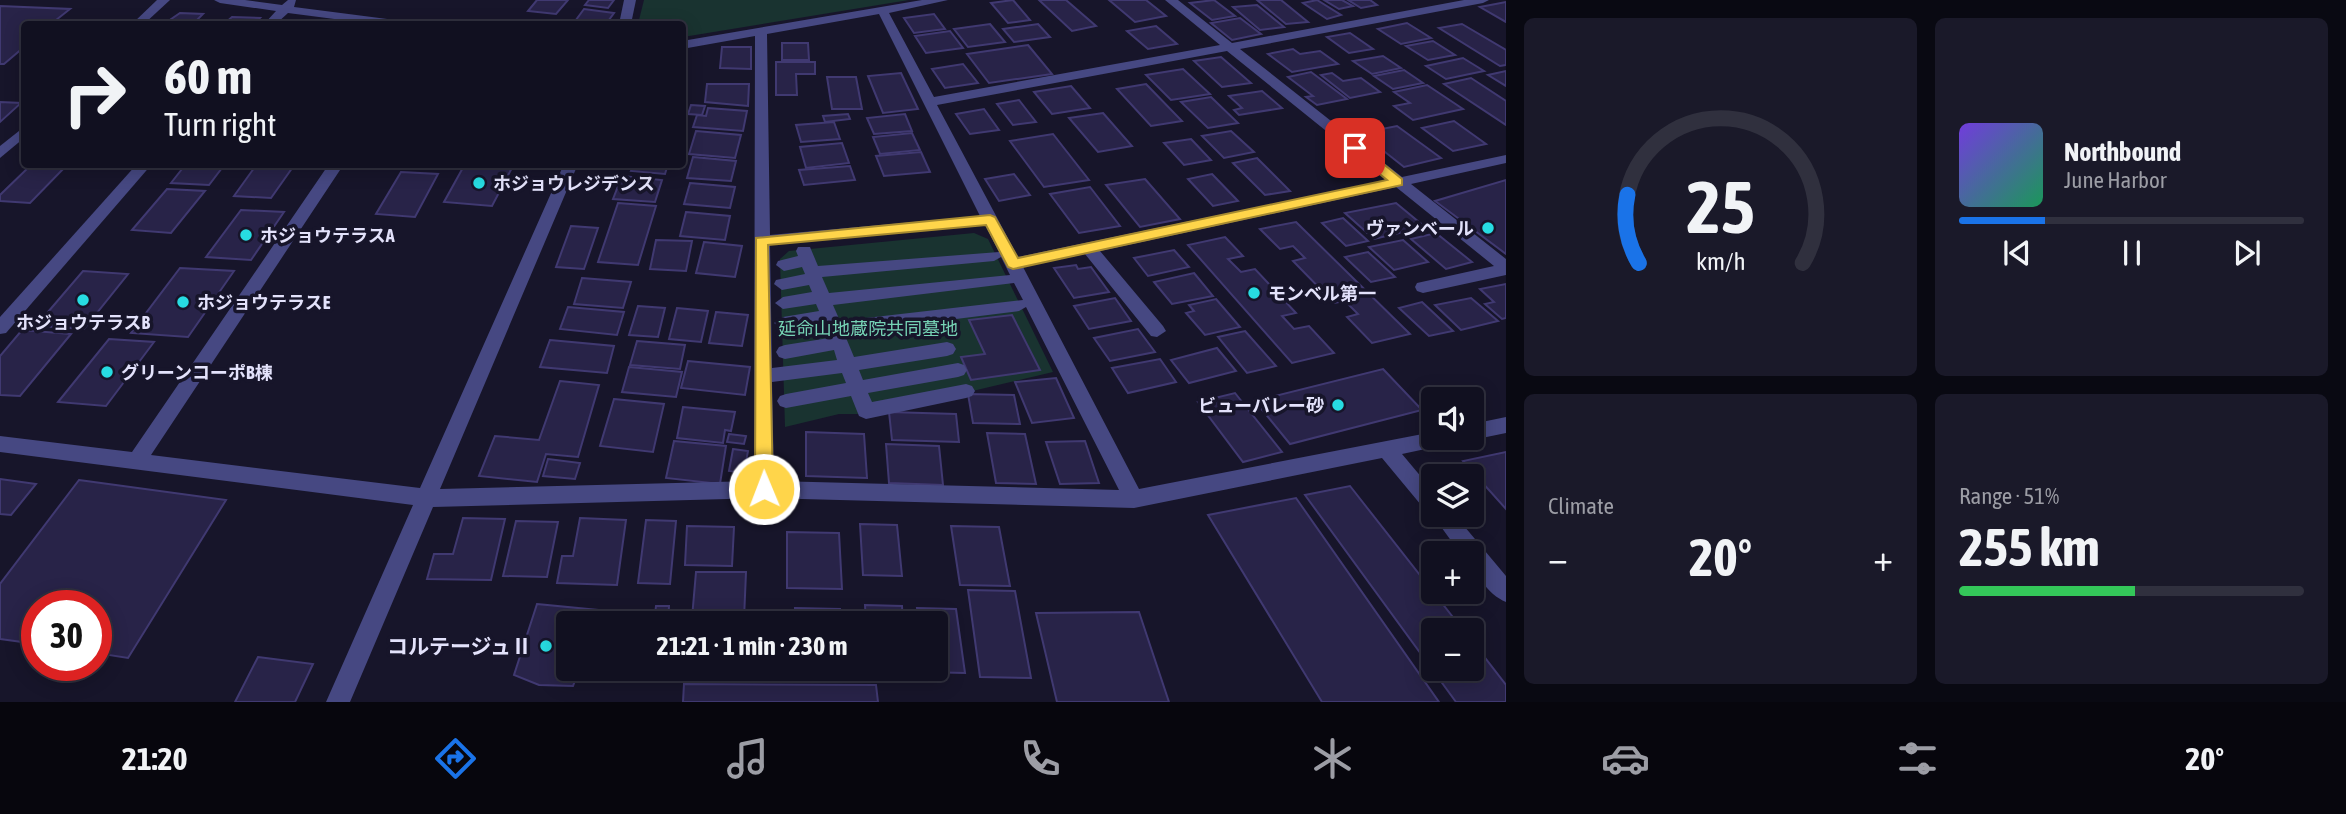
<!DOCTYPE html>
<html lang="en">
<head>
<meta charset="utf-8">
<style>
	:root { --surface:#111020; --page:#1a1929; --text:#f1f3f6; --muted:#9c9da5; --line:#30303e; --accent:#1a73e8 }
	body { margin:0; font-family:"Asap Condensed","Noto Sans JP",sans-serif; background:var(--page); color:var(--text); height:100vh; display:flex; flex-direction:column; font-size:26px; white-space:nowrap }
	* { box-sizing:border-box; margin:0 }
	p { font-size:23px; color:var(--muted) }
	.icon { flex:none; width:38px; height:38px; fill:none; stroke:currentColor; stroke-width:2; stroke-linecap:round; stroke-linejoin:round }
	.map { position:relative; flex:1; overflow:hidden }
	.details { display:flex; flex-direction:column; gap:18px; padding:18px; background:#090912; width:840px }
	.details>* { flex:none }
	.hud { position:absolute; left:21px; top:21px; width:665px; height:147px; border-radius:7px; box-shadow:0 4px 18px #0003,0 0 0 2px var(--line); background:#111020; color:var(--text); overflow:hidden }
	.buttons { position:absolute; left:1421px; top:387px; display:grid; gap:14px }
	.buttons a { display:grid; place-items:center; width:63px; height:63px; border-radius:7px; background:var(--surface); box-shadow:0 4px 18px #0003,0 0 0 2px var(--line); font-size:35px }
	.speed { position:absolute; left:21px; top:590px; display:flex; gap:14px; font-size:35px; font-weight:700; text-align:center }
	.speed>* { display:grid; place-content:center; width:91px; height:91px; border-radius:50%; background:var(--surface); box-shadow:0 4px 18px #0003,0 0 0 2px var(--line); line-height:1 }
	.speed .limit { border:10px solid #d22; background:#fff; color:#111 }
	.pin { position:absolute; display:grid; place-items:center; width:60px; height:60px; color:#fff; margin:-30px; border-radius:14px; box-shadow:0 4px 10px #0006 }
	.me { position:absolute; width:77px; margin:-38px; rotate:359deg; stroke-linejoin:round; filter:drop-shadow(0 0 5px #0008) }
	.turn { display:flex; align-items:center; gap:24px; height:147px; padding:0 28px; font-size:32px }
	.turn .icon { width:91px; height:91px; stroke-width:2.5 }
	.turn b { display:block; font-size:49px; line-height:60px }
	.big { font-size:52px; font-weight:700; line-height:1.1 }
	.details .widget { flex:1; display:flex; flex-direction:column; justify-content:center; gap:10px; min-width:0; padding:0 24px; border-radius:10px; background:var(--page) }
	.details .dial { align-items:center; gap:0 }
	.dial svg { height:182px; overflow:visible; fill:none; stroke:var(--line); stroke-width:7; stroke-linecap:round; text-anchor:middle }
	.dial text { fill:var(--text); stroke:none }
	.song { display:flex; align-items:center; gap:21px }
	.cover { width:84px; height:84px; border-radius:10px; background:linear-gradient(135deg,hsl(260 70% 55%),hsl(150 70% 35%)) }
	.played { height:7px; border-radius:4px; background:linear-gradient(90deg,var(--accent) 25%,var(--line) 25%) }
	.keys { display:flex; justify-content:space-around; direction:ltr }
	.heat { display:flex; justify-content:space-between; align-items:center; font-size:38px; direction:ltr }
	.charge { height:10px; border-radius:5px; background:linear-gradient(90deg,#34c759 51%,var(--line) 0) }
	.details .tiles { flex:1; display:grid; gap:18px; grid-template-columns:repeat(2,1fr) }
	.trip { position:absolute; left:556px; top:611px; width:392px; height:70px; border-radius:7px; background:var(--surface); box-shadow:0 4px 18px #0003,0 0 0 2px var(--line); font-weight:700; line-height:70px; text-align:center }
	.tabs { display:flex; height:112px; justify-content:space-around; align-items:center; background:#07060d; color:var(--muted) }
	.tabs .icon { width:49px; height:49px }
	.tabs .selected { color:var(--accent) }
	.tabs b { font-size:32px; color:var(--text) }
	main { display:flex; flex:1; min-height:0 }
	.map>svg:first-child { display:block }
</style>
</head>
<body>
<main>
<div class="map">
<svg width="1506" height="702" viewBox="0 0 1506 702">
	<rect width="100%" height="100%" fill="#17152a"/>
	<g fill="#193330">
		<path d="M644,0H909L683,37L682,24H638Z"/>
		<path d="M974,233L988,239L1053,372L875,414H839L785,427L780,259L789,251Z"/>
	</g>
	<g fill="#282348" stroke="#403971" stroke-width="2">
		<path d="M537,0H568L556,14L528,11Z"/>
		<path d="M589,0H614L608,8L585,5Z"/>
		<path d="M1013,0L1030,20L1008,23L991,3Z"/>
		<path d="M1039,0H1066L1096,26L1072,31Z"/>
		<path d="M1109,0H1146L1166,16L1135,22Z"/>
		<path d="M1214,0L1235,16L1212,20L1190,3Z"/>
		<path d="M1257,0H1281L1308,22L1286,24Z"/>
		<path d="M1317,0L1341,15L1327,19L1303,3Z"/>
		<path d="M1324,0H1342L1353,6L1339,9Z"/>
		<path d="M1348,0H1370L1377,5L1361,8Z"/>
		<path d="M1506,2V22L1480,7Z"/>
		<path d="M1257,5L1284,27L1260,30L1233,7Z"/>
		<path d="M0,6L70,9L51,24H24V47L4,64H0Z"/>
		<path d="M584,9L614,13L606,24H573Z"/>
		<path d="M180,13L203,14L193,24H164Z"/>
		<path d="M934,14L945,29L914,33L904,18Z"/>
		<path d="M232,17L260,18L254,24H224Z"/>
		<path d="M1240,18L1261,34L1232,40L1211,23Z"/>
		<path d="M1407,23L1431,38L1401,44L1378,29Z"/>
		<path d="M990,24L1005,42L968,47L954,29Z"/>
		<path d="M1038,24L1050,37L1014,42L1003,29Z"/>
		<path d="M1462,24L1506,50V65L1500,66L1439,28Z"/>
		<path d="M1156,26L1177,44L1148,49L1127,31Z"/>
		<path d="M950,31L963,48L926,53L915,36Z"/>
		<path d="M1350,33L1373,49L1349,53L1327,37Z"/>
		<path d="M1433,41L1455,55L1428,60L1406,46Z"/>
		<path d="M782,43H808L809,60H782Z"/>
		<path d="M1028,45L1052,74L989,83L967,54Z"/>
		<path d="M722,47H751V69L720,68Z"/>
		<path d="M1293,49L1300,54L1320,51L1338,64L1292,72L1268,54Z"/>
		<path d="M1383,56L1401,68L1372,74L1353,61Z"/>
		<path d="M1221,57L1251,83L1222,87L1194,61Z"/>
		<path d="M1463,58L1484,71L1446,79L1426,66Z"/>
		<path d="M776,62H815V74H796L797,95H776Z"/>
		<path d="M963,64L978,83L945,88L932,69Z"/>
		<path d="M1183,69L1210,94L1171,100L1146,75Z"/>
		<path d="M1404,70L1423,83L1393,89L1374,76Z"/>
		<path d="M1506,71V86L1488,75Z"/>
		<path d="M1311,72L1347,99L1317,105L1306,97L1313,96L1288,77Z"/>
		<path d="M901,73L918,109L883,113L868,76Z"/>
		<path d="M1332,73L1343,81L1361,78L1380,92L1350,98L1321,75Z"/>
		<path d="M827,77H856L862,109H832Z"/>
		<path d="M1471,78L1506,101V125L1444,84Z"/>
		<path d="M707,84H749L748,106L705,102Z"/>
		<path d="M1146,84L1182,121L1151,126L1117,89Z"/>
		<path d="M1427,85L1463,109L1413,120L1394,106L1410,103L1394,92Z"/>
		<path d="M1071,86L1090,108L1052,114L1034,92Z"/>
		<path d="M1262,91L1282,108L1239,115L1234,110L1242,108L1229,96Z"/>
		<path d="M1211,97L1238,123L1208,128L1181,102Z"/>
		<path d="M1019,100L1036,122L1013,125L997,104Z"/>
		<path d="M0,102L21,103L0,122Z"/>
		<path d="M691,105L705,106L702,115L688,114Z"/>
		<path d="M708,108L747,111L743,131L693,127L697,115L706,116Z"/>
		<path d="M984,109L999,130L970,134L956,114Z"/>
		<path d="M1103,113L1132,146L1098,152L1069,118Z"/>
		<path d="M848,114L850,119L825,122L823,116Z"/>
		<path d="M905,114L912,131L874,134L867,118Z"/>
		<path d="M1454,121L1486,144L1453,151L1422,128Z"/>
		<path d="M834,122L840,139L801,142L796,125Z"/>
		<path d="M1397,126L1441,158L1404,167L1361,133Z"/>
		<path d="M696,131L741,135L735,158L689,154Z"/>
		<path d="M1231,131L1254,152L1224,158L1202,136Z"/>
		<path d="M912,133L920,150L880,154L873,137Z"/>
		<path d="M1053,134L1089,180L1044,187L1010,141Z"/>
		<path d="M1191,139L1211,160L1184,165L1164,143Z"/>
		<path d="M842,143L849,163L806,168L800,147Z"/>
		<path d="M921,152L930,172L884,176L876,156Z"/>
		<path d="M693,157L736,161L731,181L687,178Z"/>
		<path d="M1257,158L1290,191L1265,195L1233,163Z"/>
		<path d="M32,164H68L30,203L0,201V195Z"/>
		<path d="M186,164H225L209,185L171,183Z"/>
		<path d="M257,164H295L271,198L234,196Z"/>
		<path d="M465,164H514L492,206L444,202Z"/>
		<path d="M634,164H668L665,174L631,171Z"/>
		<path d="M850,166L855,180L804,185L799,170Z"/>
		<path d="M401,172L438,174L415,217L376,214Z"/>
		<path d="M1014,174L1030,195L999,201L985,179Z"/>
		<path d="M1212,174L1238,201L1213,206L1188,179Z"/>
		<path d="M622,176L662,180L655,202L613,199Z"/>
		<path d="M1145,179L1180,219L1140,227L1106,185Z"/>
		<path d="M1506,180V254L1435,201Z"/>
		<path d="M690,183L735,187L730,208L684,204Z"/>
		<path d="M1090,187L1120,226L1079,233L1050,194Z"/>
		<path d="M167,189L205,191L171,233L132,230Z"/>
		<path d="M618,203L656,206L638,265L598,262Z"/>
		<path d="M1396,203L1425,227L1374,239L1345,213Z"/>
		<path d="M241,210L284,212L251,260L206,257Z"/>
		<path d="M686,212L730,216L725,240L680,236Z"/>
		<path d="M1343,218L1368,241L1346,246L1322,223Z"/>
		<path d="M1296,222L1410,334L1372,343L1347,317L1358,314L1345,301L1334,303L1293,261L1305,258L1293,246L1280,249L1260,229Z"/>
		<path d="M571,226L598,228L584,269L556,267Z"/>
		<path d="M1436,233L1472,262L1446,269L1411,239Z"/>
		<path d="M1225,237L1243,256L1228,259L1241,272L1255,269L1296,313L1282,316L1294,329L1309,326L1334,353L1292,363L1188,245Z"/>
		<path d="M656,240L692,241L686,271L650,269Z"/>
		<path d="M1403,240L1428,262L1394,270L1369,247Z"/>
		<path d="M704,242L742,246L735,277L696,273Z"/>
		<path d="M1174,250L1189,267L1148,276L1134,258Z"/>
		<path d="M1368,252L1395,277L1371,282L1345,257Z"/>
		<path d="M1076,265L1078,269L1091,267L1109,292L1074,298L1054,268Z"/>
		<path d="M180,268L234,271L188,337L131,333Z"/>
		<path d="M83,271L128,274L84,329L36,326Z"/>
		<path d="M1194,273L1213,296L1172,304L1154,282Z"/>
		<path d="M582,278L631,282L623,308L574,304Z"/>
		<path d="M1506,284V318L1502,319L1485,304L1494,302L1480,289Z"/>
		<path d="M1115,298L1131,321L1089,329L1074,306Z"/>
		<path d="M1471,298L1498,321L1461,330L1435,305Z"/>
		<path d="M1216,299L1240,327L1205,335L1186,313L1194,311L1189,305Z"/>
		<path d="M1422,302L1453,331L1429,336L1399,308Z"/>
		<path d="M638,306L665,308L658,337L629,335Z"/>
		<path d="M568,307L624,312L617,335L560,329Z"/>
		<path d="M677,308L708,311L701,342L669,339Z"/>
		<path d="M716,312L748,315L742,346L709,343Z"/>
		<path d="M1012,315L1040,370L971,380L961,357L985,354L969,320Z"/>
		<path d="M1138,329L1155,352L1110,361L1094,338Z"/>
		<path d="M22,330L71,334L20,396L0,395V356Z"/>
		<path d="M1245,331L1276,366L1247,373L1218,337Z"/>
		<path d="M109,339L154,342L106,406L58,402Z"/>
		<path d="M550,340L614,346L607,373L540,367Z"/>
		<path d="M637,341L685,345L680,369L630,365Z"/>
		<path d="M1217,348L1236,371L1189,383L1171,360Z"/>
		<path d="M1160,359L1176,382L1128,393L1112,368Z"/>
		<path d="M688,361L750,367L745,395L681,388Z"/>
		<path d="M629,367L682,372L676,397L622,392Z"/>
		<path d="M1383,369L1422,410L1290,444L1255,401Z"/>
		<path d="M1056,378L1074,418L1032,423L1015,382Z"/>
		<path d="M560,381L599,385L578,457L546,454L537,482L479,476L495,436L539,440Z"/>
		<path d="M1235,393L1282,452L1243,462L1198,402Z"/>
		<path d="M968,394L1014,395L1020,424L973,423Z"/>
		<path d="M614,399L664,404L653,452L600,446Z"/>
		<path d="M683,407L735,412L731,431L725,430L723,443L677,438Z"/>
		<path d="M889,412L956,414L959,442L892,440Z"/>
		<path d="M806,432L864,434L867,478L806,476Z"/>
		<path d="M987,433L1025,434L1036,484L996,483Z"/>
		<path d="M729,434L746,436L744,444L727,442Z"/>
		<path d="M674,441L726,446L720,484L666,478Z"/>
		<path d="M1085,441L1099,483L1060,484L1046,442Z"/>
		<path d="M886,444L939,446L943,485L889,483Z"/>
		<path d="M733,449L748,451L744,473L729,471Z"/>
		<path d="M1506,452V509L1463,461Z"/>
		<path d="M548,459L580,463L575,479L543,476Z"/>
		<path d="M0,479L36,484L11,515L0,514Z"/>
		<path d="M79,480L226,500L128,658L96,653V606H37V644L0,639V584Z"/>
		<path d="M1350,486L1463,630H1433V668H1472V641L1506,685V702H1456L1305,495Z"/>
		<path d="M1296,498L1439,702H1322L1208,515Z"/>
		<path d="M463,518L505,519L491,580L427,579L434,554H453Z"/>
		<path d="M580,518L626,520L617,585L557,583L562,556H573Z"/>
		<path d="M646,520L676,521L670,584L638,583Z"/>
		<path d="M516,521L558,522L547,577L503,576Z"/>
		<path d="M860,524L897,525L902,576L863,575Z"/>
		<path d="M687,526L734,527L732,566L685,565Z"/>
		<path d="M951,526L999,527L1010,586L960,585Z"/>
		<path d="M787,532L839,533L842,589L787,588Z"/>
		<path d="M696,572H746L744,619L692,618Z"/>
		<path d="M968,590L1015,591L1031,678L980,677Z"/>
		<path d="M537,604L608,611L605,623H569V668H595L594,671L578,673L573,686L539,685L514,675Z"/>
		<path d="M865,605L902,606L903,623H866Z"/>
		<path d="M656,606H669L668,623H654Z"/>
		<path d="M795,608L840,609L841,623H795Z"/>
		<path d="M917,608L956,609L965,673L924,672V668H936V623H919Z"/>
		<path d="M1139,612L1169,702H1057L1036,613Z"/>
		<path d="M258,657L313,664L295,702H235Z"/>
		<path d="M690,668H752V674L690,673Z"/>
		<path d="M795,668H843L844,680L795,678Z"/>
		<path d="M869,668H907L908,675L869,674Z"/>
		<path d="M684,684L876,685L878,702H683Z"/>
	</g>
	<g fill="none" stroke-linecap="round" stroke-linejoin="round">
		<g fill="#464882" fill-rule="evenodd">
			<path d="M157,0H170L144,24H132Z"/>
			<path d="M214,0H245L282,5L288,0H296L294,7L395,20L401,24H373L288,13L276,24H264L276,11L220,3Z"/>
			<path d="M624,0H636L631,24H619Z"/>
			<path d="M922,0H948L889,13L934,97L1220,45L1165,0H1178L1232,43L1464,0H1489L1483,3L1240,49L1402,177L1506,155V163L1411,184L1506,259V275L1423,293L1417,291L1415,287L1417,283L1494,266L1396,187L1100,251L1163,326L1166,331L1157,337L1151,336L1085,254L1023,267L1139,489L1433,432V438H1451L1449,444L1402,454L1433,491V514H1454L1506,576V602C1488,595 1472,571 1472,553H1460L1431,513L1426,511L1382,458L1134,508L764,498L433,507L350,702H326L413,505L0,452V436L132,452L329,164H344L151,455L420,488L564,164H578L440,489L754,481L755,36L682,49V41ZM879,14L980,216L770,235L767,34ZM1227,51L1387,180L1018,257L937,105ZM985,225L999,252L818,266L810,247H798L796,251L798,256L778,261L776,265L784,271L802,267L805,274L776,280L774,284L782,290L809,285L812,292L783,297L775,303L783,309L816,304L819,311L783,317L774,323L783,329L823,322L829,338L785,345L779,347L776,352L779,357L785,359L834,350L837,360L772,368L770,245ZM1001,257L1010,275L829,293L822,277L994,261ZM1014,283L1023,300L840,321L833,305ZM1026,307L1119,490L774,481L772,382L842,373L846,383L786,394L780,396L777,401L780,406L786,408L851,396L859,416L866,419L966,398L972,396L975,391L972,386L966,384L872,402L868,393L958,377L964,375L967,370L964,365L958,363L863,380L859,370L947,356L953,354L956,349L953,344L947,342L854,357L844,333L1019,311Z"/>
			<path d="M24,127V138L0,158V146Z"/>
			<path d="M137,164H152L6,333L0,334V317Z"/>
			<path d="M1506,417V433L1472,440L1465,438H1472V424Z"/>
		</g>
	</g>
	<path fill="#ffd54a" stroke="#a68a30" stroke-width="2" d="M1351,145H1360L1402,179V185L1013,269L1008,267L986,225L768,245L773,489L771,495H758L755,489L756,238L990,215L995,217L1018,258L1387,180L1351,151Z"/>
	<g fill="#27dce2" stroke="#17152a" stroke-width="2.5">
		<circle cx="479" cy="183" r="7"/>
		<circle cx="1488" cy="228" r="7"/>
		<circle cx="246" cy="235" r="7"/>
		<circle cx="1254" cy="293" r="7"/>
		<circle cx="83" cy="300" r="7"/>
		<circle cx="183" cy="302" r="7"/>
		<circle cx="107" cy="372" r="7"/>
		<circle cx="1338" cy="405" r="7"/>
		<circle cx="546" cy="646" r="7"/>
	</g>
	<g text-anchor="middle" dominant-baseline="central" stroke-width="7" stroke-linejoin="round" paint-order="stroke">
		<g font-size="18" font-weight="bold" fill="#e3e2fb" stroke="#17152a" text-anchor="start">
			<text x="493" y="183">ホジョウレジデンス</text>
			<text x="1474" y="228" text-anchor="end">ヴァンベール</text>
			<text x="260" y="235">ホジョウテラスA</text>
			<text x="1268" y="293">モンベル第一</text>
			<text x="197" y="302">ホジョウテラスE</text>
			<text x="83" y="322" text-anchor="middle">ホジョウテラスB</text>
			<text x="121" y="372">グリーンコーポB棟</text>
			<text x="1324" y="405" text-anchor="end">ビューバレー砂</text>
		</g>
		<g font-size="18" fill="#76d3b5" stroke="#17152a">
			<text x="868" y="328">延命山地蔵院共同墓地</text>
		</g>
		<g font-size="21" font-weight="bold" fill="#e3e2fb" stroke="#17152a" text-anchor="end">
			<text x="532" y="646">コルテージュⅡ</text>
		</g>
	</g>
</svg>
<div class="buttons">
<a><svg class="icon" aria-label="sound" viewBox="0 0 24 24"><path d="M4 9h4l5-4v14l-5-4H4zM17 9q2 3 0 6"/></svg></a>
<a><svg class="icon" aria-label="layers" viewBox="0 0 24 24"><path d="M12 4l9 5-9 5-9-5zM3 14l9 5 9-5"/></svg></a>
<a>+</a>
<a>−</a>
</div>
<div class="speed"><div class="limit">30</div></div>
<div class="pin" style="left:1355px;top:148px;background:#d93025"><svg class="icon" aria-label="arrive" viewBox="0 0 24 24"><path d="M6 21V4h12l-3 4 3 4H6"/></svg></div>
<svg class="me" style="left:764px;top:489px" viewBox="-20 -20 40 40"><circle r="17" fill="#ffd54a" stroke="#fff" stroke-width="3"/><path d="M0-11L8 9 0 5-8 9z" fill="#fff"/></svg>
<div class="trip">21:21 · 1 min · 230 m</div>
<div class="hud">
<div class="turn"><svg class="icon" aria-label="right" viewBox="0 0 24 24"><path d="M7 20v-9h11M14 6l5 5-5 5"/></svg><div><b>60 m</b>Turn right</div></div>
</div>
</div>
<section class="details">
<div class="tiles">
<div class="widget dial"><svg viewBox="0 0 100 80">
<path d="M14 69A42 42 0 1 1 86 69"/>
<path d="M14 69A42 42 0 0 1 9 39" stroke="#1a73e8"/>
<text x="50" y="56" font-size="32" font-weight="700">25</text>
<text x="50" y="72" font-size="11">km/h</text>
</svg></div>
<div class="widget">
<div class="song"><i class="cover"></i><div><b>Northbound</b><p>June Harbor</p></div></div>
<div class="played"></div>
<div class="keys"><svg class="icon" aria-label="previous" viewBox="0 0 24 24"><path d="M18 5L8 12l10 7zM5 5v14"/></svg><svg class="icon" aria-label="pause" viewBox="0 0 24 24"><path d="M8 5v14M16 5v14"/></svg><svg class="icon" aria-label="next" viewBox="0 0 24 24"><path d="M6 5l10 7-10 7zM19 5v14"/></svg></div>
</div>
<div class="widget"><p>Climate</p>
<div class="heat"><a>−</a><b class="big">20°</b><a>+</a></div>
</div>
<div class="widget"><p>Range · 51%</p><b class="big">255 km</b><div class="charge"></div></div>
</div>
</section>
</main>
<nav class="tabs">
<b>21:20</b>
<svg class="icon selected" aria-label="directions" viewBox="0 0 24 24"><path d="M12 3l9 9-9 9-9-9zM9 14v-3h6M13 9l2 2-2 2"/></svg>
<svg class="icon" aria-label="music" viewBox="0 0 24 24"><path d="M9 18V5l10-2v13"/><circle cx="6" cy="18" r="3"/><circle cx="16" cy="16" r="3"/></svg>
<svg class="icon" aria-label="phone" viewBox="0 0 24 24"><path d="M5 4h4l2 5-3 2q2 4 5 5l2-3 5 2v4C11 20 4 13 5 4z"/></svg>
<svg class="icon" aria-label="climate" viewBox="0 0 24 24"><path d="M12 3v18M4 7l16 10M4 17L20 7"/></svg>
<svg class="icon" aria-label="car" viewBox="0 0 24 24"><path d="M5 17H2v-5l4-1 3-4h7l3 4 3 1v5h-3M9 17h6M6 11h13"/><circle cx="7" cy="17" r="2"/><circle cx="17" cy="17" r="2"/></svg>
<svg class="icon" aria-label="filters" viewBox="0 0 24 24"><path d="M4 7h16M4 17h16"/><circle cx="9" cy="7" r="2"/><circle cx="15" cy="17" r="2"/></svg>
<b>20°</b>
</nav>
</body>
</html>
